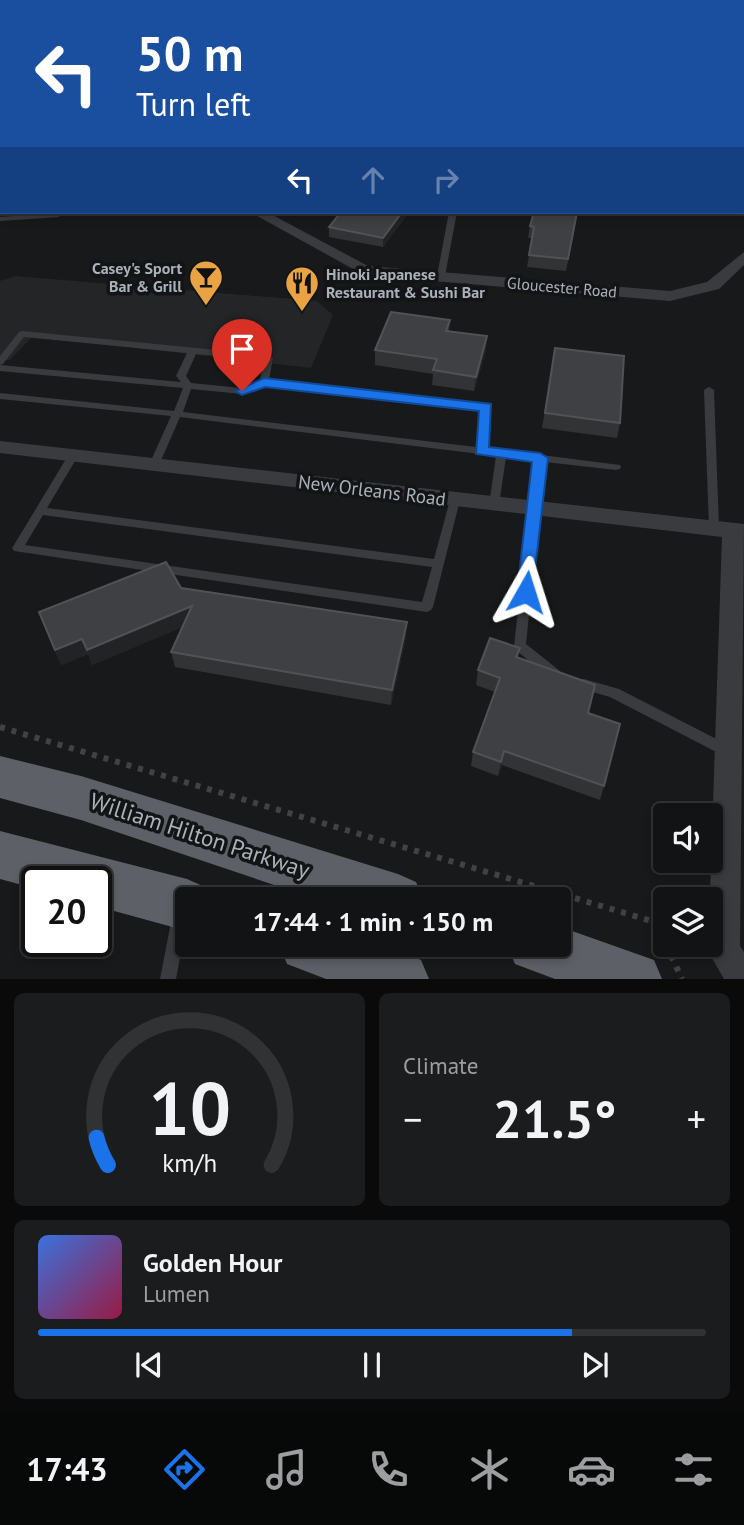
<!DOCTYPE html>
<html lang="en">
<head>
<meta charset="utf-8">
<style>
	:root { --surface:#121314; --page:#1b1c1d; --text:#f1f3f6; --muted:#9c9ea0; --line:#313234; --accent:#1a73e8 }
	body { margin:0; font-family:"PT Sans",sans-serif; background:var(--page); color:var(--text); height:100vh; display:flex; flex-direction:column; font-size:26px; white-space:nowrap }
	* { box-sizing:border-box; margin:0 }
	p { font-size:23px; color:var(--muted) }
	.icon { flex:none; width:38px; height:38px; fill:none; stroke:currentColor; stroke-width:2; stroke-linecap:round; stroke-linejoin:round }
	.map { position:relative; height:979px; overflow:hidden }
	.details { display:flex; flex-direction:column; gap:14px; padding:14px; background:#0a0a0b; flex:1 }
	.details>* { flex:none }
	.banner { position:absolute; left:0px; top:0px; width:746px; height:214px; box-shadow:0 4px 10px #0003,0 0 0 2px var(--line); background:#1a4fa0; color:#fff; overflow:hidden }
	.controls { position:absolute; left:653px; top:803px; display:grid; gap:14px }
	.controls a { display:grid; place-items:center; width:70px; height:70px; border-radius:7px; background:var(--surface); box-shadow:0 4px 10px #0003,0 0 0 2px var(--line); font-size:35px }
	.speed { position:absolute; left:21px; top:866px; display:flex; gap:14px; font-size:35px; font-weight:700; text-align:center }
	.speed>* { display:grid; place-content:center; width:91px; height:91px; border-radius:50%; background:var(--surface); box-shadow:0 4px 10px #0003,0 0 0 2px var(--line); line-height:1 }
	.speed .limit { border:4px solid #111; border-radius:10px; background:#fff; color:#111 }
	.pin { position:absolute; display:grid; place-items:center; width:60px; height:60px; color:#fff; margin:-72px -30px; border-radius:50% 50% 50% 0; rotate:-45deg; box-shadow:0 0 7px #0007 }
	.pin .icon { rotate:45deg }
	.me { position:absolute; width:77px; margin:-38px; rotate:6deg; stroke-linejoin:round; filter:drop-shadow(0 0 5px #0008) }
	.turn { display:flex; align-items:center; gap:24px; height:147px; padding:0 21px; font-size:32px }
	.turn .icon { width:91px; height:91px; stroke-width:2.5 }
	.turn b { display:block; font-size:49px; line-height:60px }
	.lanes { display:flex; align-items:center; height:66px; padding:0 21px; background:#0003; justify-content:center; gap:35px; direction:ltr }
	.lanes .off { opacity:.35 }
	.big { font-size:52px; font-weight:600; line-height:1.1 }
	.details .card { flex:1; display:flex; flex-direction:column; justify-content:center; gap:10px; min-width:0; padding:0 24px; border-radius:10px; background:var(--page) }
	.details .dial { align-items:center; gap:0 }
	.dial svg { height:182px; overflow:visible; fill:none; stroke:var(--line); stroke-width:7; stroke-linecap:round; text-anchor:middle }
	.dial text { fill:var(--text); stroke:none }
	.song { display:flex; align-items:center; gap:21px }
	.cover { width:84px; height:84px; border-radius:10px; background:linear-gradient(135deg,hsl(220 70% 55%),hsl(340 70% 35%)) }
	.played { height:7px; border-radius:4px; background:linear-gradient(90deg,var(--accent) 80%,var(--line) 80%) }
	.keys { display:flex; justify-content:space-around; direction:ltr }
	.heat { display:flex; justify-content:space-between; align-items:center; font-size:38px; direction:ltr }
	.details .tiles { flex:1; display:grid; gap:14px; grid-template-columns:1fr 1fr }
	.card:last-child { grid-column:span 2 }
	.trip { position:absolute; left:175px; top:887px; width:396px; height:70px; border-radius:7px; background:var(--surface); box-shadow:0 4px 10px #0003,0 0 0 2px var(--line); font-weight:600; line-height:70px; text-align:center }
	.tabs { display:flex; height:112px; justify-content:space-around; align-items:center; background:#070808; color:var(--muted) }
	.tabs .icon { width:49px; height:49px }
	.tabs .current { color:var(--accent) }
	.tabs b { font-size:32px; color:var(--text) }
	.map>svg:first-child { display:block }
</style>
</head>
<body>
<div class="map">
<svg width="744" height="979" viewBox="0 0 744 979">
	<rect width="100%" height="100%" fill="#18191a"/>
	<path fill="#242527" d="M15,276L317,301L333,315L311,368L33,336L10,360H0V281Z"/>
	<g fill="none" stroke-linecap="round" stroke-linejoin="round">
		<g stroke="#404246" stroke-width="6" stroke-dasharray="5 7" stroke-linecap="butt">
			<path d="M0,727L665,925"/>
			<path d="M653,920L665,944"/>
			<path d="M666,945L682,979"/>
		</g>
		<g fill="#3a3b3f" fill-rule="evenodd">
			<path d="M449,212H457L445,276L441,278L437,276Z"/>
			<path d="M56,213L60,215L59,217L0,221V217Z"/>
			<path d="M22,331L269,355L273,358L269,380L489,405L491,407L486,448L620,465L621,467L620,469L616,470L545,462L526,644L560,671L561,675L560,679L555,680L550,679L516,650L514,646L535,460L506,457L499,505L494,509L489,505L496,456L180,417L159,465L154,468L149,465L171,416L0,399V393L174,411L183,388L0,371V365L181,382L176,376L187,353L24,337L3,364L0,365V356L19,332ZM196,354L264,360L260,380L241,388L191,383L186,376ZM265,385L481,409L476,447L183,412L191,389L242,394Z"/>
			<path d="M709,387L714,390L719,528L718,531H710L709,528L704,390Z"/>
			<path d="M73,453L78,456L47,508L434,559L450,500L451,497H459L460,500L433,607L431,610L427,612L14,551L12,548L14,545L69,454ZM43,515L432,567L422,602L25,545Z"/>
			<path d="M584,679L619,689L732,747L734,751L732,755L727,757L722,755L610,697L579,688L578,684L579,680Z"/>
			<path d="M180,909L186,911L187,920L176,979H160L172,917L174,911Z"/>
		</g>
		<g fill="#3a3b3f" fill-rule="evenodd">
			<path d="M504,0H514V2H505Z"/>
			<path d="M250,212H267L368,266L670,291L707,282L744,252V265L719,289L670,301L364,275Z"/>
			<path d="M0,441L744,524L740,946L744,952V979H724L708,951L722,537L0,453Z"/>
		</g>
		<g fill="#5e6067" fill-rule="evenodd">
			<path d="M0,756L81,776L398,874L416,882L424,900H319L81,820L0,798Z"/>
			<path d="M0,831L187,879L205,887L211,900H187V931L96,906V882H37V889L0,879Z"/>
			<path d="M558,926L654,960L662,979H555L515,964L507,945H558Z"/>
			<path d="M279,945H383L421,960L429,979H326L287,964Z"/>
		</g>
	</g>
	<g fill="#323335">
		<path d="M409,212L383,247L329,237V227Z"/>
		<path d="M578,212L566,271L527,267L532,238H528L530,226Z"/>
		<path d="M636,212H664L663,216Z"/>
		<path d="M450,320L449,331L486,351L474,391L432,385L433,374L375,365V350Z"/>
		<path d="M555,348L620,423L617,438L542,428Z"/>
		<path d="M181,588L406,637L391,705L175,667L171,652L182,627L92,665L88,654L61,665L45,627Z"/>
		<path d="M520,648L518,658L588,713L604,786L600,800L502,765L498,776L471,766L473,752L495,692L476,685L478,670Z"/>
	</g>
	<g fill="#222324">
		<path d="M402,212H409L383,247V238Z"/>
		<path d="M487,336L486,351L474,391L476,377Z"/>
		<path d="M192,606L195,622L92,665L87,650Z"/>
		<path d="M407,622L406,637L391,705L392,690Z"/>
		<path d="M82,639L88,654L61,665L55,650Z"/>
		<path d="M504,751L502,765L498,776L501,762Z"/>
	</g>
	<g fill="#3f4043" stroke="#505256" stroke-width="2">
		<path d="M0,0H116L115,2H2V5H0Z"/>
		<rect x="0" y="12" width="2" height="15"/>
		<path d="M341,212H402L383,238L329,227Z"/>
		<path d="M534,212H577L568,259L529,255L534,227L530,226Z"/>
		<path d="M391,312L450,320L446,331L487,336L476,377L433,370L437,359L375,350Z"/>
		<path d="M555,348L624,356L620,423L545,413Z"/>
		<path d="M166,562L181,588L407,622L392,690L171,652L192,606L87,650L82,639L55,650L39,612Z"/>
		<path d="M490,638L520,648L516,657L595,685L588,713L620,724L604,786L504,751L501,762L473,752L500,678L478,670Z"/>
	</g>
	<path fill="#1a73e8" stroke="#114b97" stroke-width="2" d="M264,378L491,404L489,447L540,453L548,458L532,596H519L517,592L532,462L476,454L479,411L265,387L242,395L235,391Z"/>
	<defs>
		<g id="bar-pin" transform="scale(1.75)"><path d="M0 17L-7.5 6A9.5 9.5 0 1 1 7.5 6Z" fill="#e9a342" stroke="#131415"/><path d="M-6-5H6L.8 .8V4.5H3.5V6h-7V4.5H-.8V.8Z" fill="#111"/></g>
		<g id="restaurant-pin" transform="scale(1.75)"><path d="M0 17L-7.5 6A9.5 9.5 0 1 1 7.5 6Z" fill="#e9a342" stroke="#131415"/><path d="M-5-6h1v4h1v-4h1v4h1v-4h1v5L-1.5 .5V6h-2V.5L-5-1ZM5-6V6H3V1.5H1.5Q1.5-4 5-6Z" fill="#111"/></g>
	</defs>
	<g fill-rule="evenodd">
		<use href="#bar-pin" x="206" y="277"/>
		<use href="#restaurant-pin" x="302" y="283"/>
	</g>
	<g text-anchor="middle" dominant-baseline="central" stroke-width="7" stroke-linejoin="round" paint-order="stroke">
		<g font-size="16" font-weight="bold" fill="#abb1b9" stroke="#131415" text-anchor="end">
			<text x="182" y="268">Casey's Sport<tspan x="182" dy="18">Bar &amp; Grill</tspan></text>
			<text x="326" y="274" text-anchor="start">Hinoki Japanese<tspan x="326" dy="18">Restaurant &amp; Sushi Bar</tspan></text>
		</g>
		<g font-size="16" fill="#abb1b9" stroke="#131415">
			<text transform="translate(562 287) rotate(5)">Gloucester Road</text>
		</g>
		<g font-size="19" fill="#abb1b9" stroke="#131415">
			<text transform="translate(372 490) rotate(7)">New Orleans Road</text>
		</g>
		<g font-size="23" fill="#abb1b9" stroke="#131415">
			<text transform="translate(200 835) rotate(18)">William Hilton Parkway</text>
		</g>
	</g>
</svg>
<div class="controls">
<a><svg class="icon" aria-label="sound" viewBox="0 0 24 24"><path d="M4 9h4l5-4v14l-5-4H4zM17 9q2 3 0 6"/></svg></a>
<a><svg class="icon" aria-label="layers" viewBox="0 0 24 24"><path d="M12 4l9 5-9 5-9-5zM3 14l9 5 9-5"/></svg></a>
</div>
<div class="speed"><div class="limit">20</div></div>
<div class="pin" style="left:242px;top:391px;background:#d93025"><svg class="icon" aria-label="arrive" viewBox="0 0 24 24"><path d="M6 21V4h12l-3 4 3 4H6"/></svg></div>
<svg class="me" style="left:526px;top:592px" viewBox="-20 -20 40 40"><path d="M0-17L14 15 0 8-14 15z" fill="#1a73e8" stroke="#fff" stroke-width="4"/></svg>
<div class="trip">17:44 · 1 min · 150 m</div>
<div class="banner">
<div class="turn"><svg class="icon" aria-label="left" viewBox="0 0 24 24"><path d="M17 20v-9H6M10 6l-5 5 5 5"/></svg><div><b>50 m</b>Turn left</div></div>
<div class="lanes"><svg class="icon" aria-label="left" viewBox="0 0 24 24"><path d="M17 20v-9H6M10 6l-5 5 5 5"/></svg><svg class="icon off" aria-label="ahead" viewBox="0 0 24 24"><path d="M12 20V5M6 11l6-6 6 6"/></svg><svg class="icon off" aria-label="right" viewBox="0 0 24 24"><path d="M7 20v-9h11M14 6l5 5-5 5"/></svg></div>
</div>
</div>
<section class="details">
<div class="tiles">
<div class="card dial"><svg viewBox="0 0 100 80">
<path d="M14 69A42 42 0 1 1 86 69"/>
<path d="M14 69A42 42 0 0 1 9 57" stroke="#1a73e8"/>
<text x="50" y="56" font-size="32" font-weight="700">10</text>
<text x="50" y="72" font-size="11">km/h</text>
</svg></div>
<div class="card"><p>Climate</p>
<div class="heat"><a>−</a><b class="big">21.5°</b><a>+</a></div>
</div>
<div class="card">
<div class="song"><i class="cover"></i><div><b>Golden Hour</b><p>Lumen</p></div></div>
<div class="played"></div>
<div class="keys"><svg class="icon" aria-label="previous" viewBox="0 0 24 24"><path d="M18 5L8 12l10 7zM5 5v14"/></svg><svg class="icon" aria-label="pause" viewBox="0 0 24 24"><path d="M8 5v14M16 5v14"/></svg><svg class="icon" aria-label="next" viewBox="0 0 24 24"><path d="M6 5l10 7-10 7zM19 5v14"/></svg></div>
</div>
</div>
</section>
<nav class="tabs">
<b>17:43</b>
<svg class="icon current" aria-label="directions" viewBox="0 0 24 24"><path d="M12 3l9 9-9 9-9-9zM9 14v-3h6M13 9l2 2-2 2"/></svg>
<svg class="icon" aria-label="music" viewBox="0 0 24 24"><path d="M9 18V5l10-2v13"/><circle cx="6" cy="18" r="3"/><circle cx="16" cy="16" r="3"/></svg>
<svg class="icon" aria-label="phone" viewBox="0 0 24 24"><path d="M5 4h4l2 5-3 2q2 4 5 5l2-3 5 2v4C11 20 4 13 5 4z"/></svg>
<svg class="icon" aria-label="climate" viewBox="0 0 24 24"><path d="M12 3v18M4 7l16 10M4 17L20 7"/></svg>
<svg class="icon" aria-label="car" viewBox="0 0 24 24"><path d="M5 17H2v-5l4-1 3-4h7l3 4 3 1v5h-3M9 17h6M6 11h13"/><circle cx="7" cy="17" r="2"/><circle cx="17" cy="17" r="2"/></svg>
<svg class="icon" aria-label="filters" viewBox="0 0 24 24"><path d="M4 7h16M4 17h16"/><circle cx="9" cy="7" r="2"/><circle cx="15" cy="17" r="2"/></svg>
</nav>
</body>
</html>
